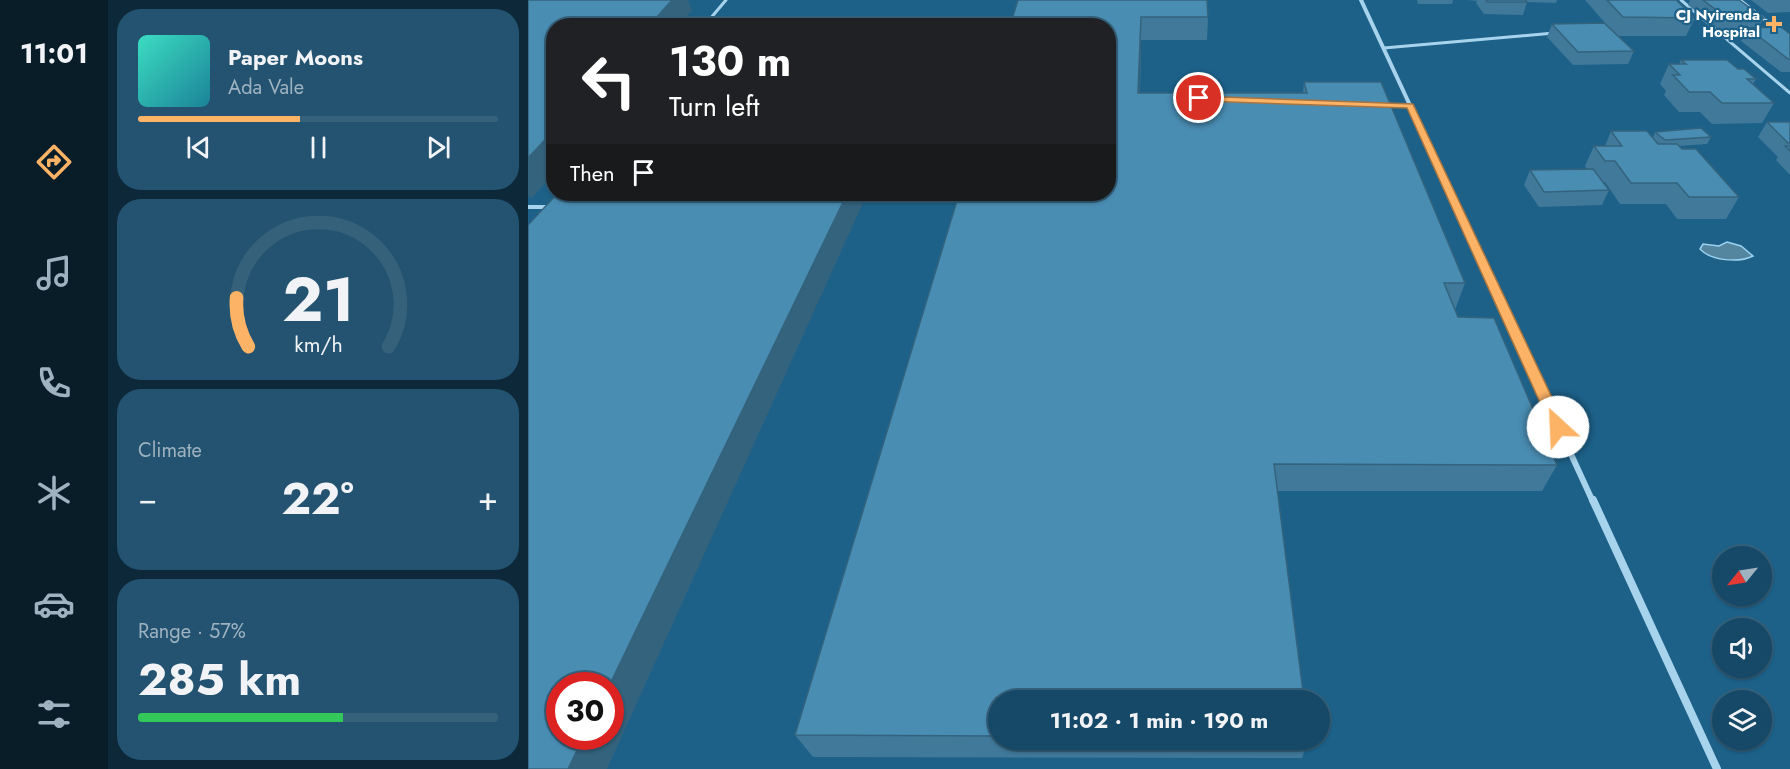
<!DOCTYPE html>
<html lang="en">
<head>
<meta charset="utf-8">
<style>
	:root { --surface:#164967; --page:#235370; --text:#f1f3f6; --muted:#9eb2c0; --line:#35617b; --accent:#fcb365 }
	body { margin:0; font-family:Jost,sans-serif; background:var(--page); color:var(--text); height:100vh; display:flex; flex-direction:column; font-size:22px; white-space:nowrap }
	* { box-sizing:border-box; margin:0 }
	p { font-size:20px; color:var(--muted) }
	.icon { flex:none; width:33px; height:33px; fill:none; stroke:currentColor; stroke-width:2; stroke-linecap:round; stroke-linejoin:round }
	.map { position:relative; flex:1; overflow:hidden }
	.drawer { display:flex; flex-direction:column; gap:9px; padding:9px; background:#0c2839; width:420px }
	.drawer>* { flex:none }
	.top-card { position:absolute; left:18px; top:18px; width:570px; height:183px; border-radius:24px; box-shadow:0 2px 4px #0004,0 0 0 2px var(--line); background:#202124; color:#fff; overflow:hidden }
	.needle { width:39px; rotate:240deg }
	.buttons { position:absolute; left:1184px; top:546px; display:grid; gap:12px }
	.buttons a { display:grid; place-items:center; width:60px; height:60px; border-radius:50%; background:var(--surface); box-shadow:0 2px 4px #0004,0 0 0 2px var(--line); font-size:30px }
	.speed { position:absolute; left:18px; top:672px; display:flex; gap:12px; font-size:30px; font-weight:700; text-align:center }
	.speed>* { display:grid; place-content:center; width:78px; height:78px; border-radius:50%; background:var(--surface); box-shadow:0 2px 4px #0004,0 0 0 2px var(--line); line-height:1 }
	.speed .limit { border:9px solid #d22; background:#fff; color:#111 }
	.pin { position:absolute; display:grid; place-items:center; width:51px; height:51px; color:#fff; margin:-26px; border:3px solid #fff; border-radius:50%; box-shadow:0 2px 6px #0007 }
	.me { position:absolute; width:66px; margin:-33px; rotate:335deg; stroke-linejoin:round; filter:drop-shadow(0 0 4px #0008) }
	.turn { display:flex; align-items:center; gap:21px; height:126px; padding:0 24px; font-size:27px }
	.turn .icon { width:78px; height:78px; stroke-width:2.5 }
	.turn b { display:block; font-size:42px; line-height:51px }
	.then { display:flex; align-items:center; height:57px; padding:0 24px; background:#0003; gap:12px; font-size:22px }
	.big { font-size:45px; font-weight:700; line-height:1.1 }
	.drawer .card { flex:1; display:flex; flex-direction:column; justify-content:center; gap:9px; min-width:0; padding:0 21px; border-radius:24px; background:var(--page) }
	.drawer .dial { align-items:center; gap:0 }
	.dial svg { height:156px; overflow:visible; fill:none; stroke:var(--line); stroke-width:7; stroke-linecap:round; text-anchor:middle }
	.dial text { fill:var(--text); stroke:none }
	.song { display:flex; align-items:center; gap:18px }
	.cover { width:72px; height:72px; border-radius:9px; background:linear-gradient(135deg,hsl(170 70% 55%),hsl(190 70% 35%)) }
	.played { height:6px; border-radius:3px; background:linear-gradient(90deg,var(--accent) 45%,var(--line) 45%) }
	.keys { display:flex; justify-content:space-around; direction:ltr }
	.heat { display:flex; justify-content:space-between; align-items:center; font-size:33px; direction:ltr }
	.charge { height:9px; border-radius:4px; background:linear-gradient(90deg,#34c759 57%,var(--line) 0) }
	.trip { position:absolute; left:460px; top:690px; width:342px; height:60px; border-radius:30px; background:var(--surface); box-shadow:0 2px 4px #0004,0 0 0 2px var(--line); font-weight:700; line-height:60px; text-align:center }
	main { display:flex; flex:1; min-height:0 }
	.tab-bar { display:flex; flex-direction:column; width:108px; justify-content:space-around; align-items:center; background:#091d29; color:var(--muted) }
	.tab-bar .icon { width:42px; height:42px }
	.tab-bar .on { color:var(--accent) }
	.tab-bar b { font-size:27px; color:var(--text) }
	.map>svg:first-child { display:block }
</style>
</head>
<body>
<main>
<nav class="tab-bar">
<b>11:01</b>
<svg class="icon on" aria-label="directions" viewBox="0 0 24 24"><path d="M12 3l9 9-9 9-9-9zM9 14v-3h6M13 9l2 2-2 2"/></svg>
<svg class="icon" aria-label="music" viewBox="0 0 24 24"><path d="M9 18V5l10-2v13"/><circle cx="6" cy="18" r="3"/><circle cx="16" cy="16" r="3"/></svg>
<svg class="icon" aria-label="phone" viewBox="0 0 24 24"><path d="M5 4h4l2 5-3 2q2 4 5 5l2-3 5 2v4C11 20 4 13 5 4z"/></svg>
<svg class="icon" aria-label="climate" viewBox="0 0 24 24"><path d="M12 3v18M4 7l16 10M4 17L20 7"/></svg>
<svg class="icon" aria-label="car" viewBox="0 0 24 24"><path d="M5 17H2v-5l4-1 3-4h7l3 4 3 1v5h-3M9 17h6M6 11h13"/><circle cx="7" cy="17" r="2"/><circle cx="17" cy="17" r="2"/></svg>
<svg class="icon" aria-label="filters" viewBox="0 0 24 24"><path d="M4 7h16M4 17h16"/><circle cx="9" cy="7" r="2"/><circle cx="15" cy="17" r="2"/></svg>
</nav>
<section class="drawer">
<div class="card">
<div class="song"><i class="cover"></i><div><b>Paper Moons</b><p>Ada Vale</p></div></div>
<div class="played"></div>
<div class="keys"><svg class="icon" aria-label="previous" viewBox="0 0 24 24"><path d="M18 5L8 12l10 7zM5 5v14"/></svg><svg class="icon" aria-label="pause" viewBox="0 0 24 24"><path d="M8 5v14M16 5v14"/></svg><svg class="icon" aria-label="next" viewBox="0 0 24 24"><path d="M6 5l10 7-10 7zM19 5v14"/></svg></div>
</div>
<div class="card dial"><svg viewBox="0 0 100 80">
<path d="M14 69A42 42 0 1 1 86 69"/>
<path d="M14 69A42 42 0 0 1 8 44" stroke="#fcb365"/>
<text x="50" y="56" font-size="32" font-weight="700">21</text>
<text x="50" y="72" font-size="11">km/h</text>
</svg></div>
<div class="card"><p>Climate</p>
<div class="heat"><a>−</a><b class="big">22°</b><a>+</a></div>
</div>
<div class="card"><p>Range · 57%</p><b class="big">285 km</b><div class="charge"></div></div>
</section>
<div class="map">
<svg width="1262" height="769" viewBox="0 0 1262 769">
	<rect width="100%" height="100%" fill="#1d6189"/>
	<path fill="#5586a0" stroke="#9ad1ee" stroke-width="1.5" d="M1199,242L1213,246L1225,256C1211,263 1183,261 1172,249L1175,244L1191,246Z"/>
	<g fill="none" stroke-linecap="round" stroke-linejoin="round">
		<g stroke="#a7d3ec" stroke-width="3">
			<path d="M1153,0L1262,93"/>
			<path d="M1212,0L1250,30"/>
			<path d="M176,26L198,0"/>
			<path d="M856,48L1026,33"/>
			<path d="M858,105H882"/>
		</g>
		<path stroke="#a7d3ec" stroke-width="4" d="M0,207H22"/>
		<path stroke="#a7d3ec" stroke-width="4" d="M833,0L893,129"/>
		<path stroke="#a7d3ec" stroke-width="4.5" d="M892,127L968,292"/>
		<path stroke="#a7d3ec" stroke-width="6" d="M968,291L1065,502"/>
		<path stroke="#a7d3ec" stroke-width="8" d="M1065,500L1189,769"/>
	</g>
	<g fill="#40799a">
		<path d="M490,0L680,17L679,40H613L612,93H775L776,82L937,283L927,310L930,317L1029,465L1014,491H750L471,700V740H780L774,758L285,757L267,735Z"/>
		<path d="M889,0H925L924,4H890Z"/>
		<path d="M940,0H1029L1028,3L999,2L995,15L956,14L948,3L949,1Z"/>
		<path d="M1057,0H1148L1167,18L1158,36H1090L1106,51L1100,64L1045,65L1019,37L1024,24H1078Z"/>
		<path d="M1162,0H1211L1236,18L1230,28L1262,34V72H1253L1213,41L1218,31H1193L1160,5Z"/>
		<path d="M1223,0H1262V12L1240,13Z"/>
		<path d="M1153,60L1210,69L1228,79L1225,84L1246,103L1234,123L1184,124L1172,112H1151L1136,95L1138,91L1132,84L1141,64H1151Z"/>
		<path d="M1239,122H1262V175L1248,160L1250,157L1230,137Z"/>
		<path d="M1083,131L1125,138L1127,132L1183,137L1179,144L1151,146L1211,197L1198,219H1149L1138,204H1092L1077,182H1075L1081,190L1074,205L1011,207L996,185L1002,170L1059,169L1057,166L1066,146H1077Z"/>
	</g>
	<g fill="#34637d">
		<path d="M144,0H160L164,10L151,26H121Z"/>
		<path d="M613,17V40L611,118L610,93Z"/>
		<path d="M26,130V173L3,199L0,195V158Z"/>
		<path d="M319,194H339L79,769H40L56,736H82V686H81Z"/>
	</g>
	<g fill="#4a8db3" stroke="#34637d" stroke-width="1.5">
		<path d="M0,0H144L121,26H26V130L0,158Z"/>
		<path d="M490,0H679L680,17H613L610,93H779L776,82H853L937,283H916L930,317L966,318L1029,465L746,464L776,700H471V736L267,735L431,194H580V26H482Z"/>
		<path d="M958,0H997L999,2H959Z"/>
		<path d="M1079,0H1148L1167,18L1095,17Z"/>
		<path d="M1175,0H1211L1236,18H1199Z"/>
		<path d="M1076,23L1106,51L1050,52L1024,24Z"/>
		<path d="M1253,27L1262,34V59H1260L1220,28Z"/>
		<path d="M1153,60H1199L1210,69H1216L1228,79H1219L1246,103H1194L1182,92H1161L1145,75H1152L1141,64H1158Z"/>
		<path d="M1239,122H1262V143H1260Z"/>
		<path d="M1173,128L1183,137L1137,140L1127,132Z"/>
		<path d="M1083,131H1119L1130,144H1149L1154,149H1168L1211,197H1161L1149,183H1103L1087,161H1077L1066,146H1094Z"/>
		<path d="M1257,146H1262V151Z"/>
		<path d="M1065,169L1081,190L1016,192L1002,170Z"/>
		<path d="M29,194H319L81,686H32V736H56L40,769H0V225Z"/>
	</g>
	<path fill="#fcb365" stroke="#a47442" stroke-width="1.5" d="M668,96L885,104L1038,427L1036,430H1025L1023,427L879,108L671,101L666,98Z"/>
	<path fill="#fcb365" stroke="#1d6189" stroke-width="2" d="M1243 15h6v6h6v6h-6v6h-6v-6h-6v-6h6z"/>
	<g text-anchor="middle" dominant-baseline="central" stroke-width="4.5" stroke-linejoin="round" paint-order="stroke">
		<g font-size="15" font-weight="bold" fill="#fff" stroke="#1d6189" text-anchor="end">
			<text x="1232" y="15">CJ Nyirenda<tspan x="1232" dy="17">Hospital</tspan></text>
		</g>
	</g>
</svg>
<div class="buttons">
<a><svg class="needle" viewBox="-14 -14 28 28"><path d="M0-13l5 13h-10z" fill="#e53935"/><path d="M0 13l5-13h-10z" fill="#9eb2c0"/></svg></a>
<a><svg class="icon" aria-label="sound" viewBox="0 0 24 24"><path d="M4 9h4l5-4v14l-5-4H4zM17 9q2 3 0 6"/></svg></a>
<a><svg class="icon" aria-label="layers" viewBox="0 0 24 24"><path d="M12 4l9 5-9 5-9-5zM3 14l9 5 9-5"/></svg></a>
</div>
<div class="speed"><div class="limit">30</div></div>
<div class="pin" style="left:671px;top:98px;background:#d93025"><svg class="icon" aria-label="arrive" viewBox="0 0 24 24"><path d="M6 21V4h12l-3 4 3 4H6"/></svg></div>
<svg class="me" style="left:1030px;top:427px" viewBox="-20 -20 40 40"><circle r="19" fill="#fff"/><path d="M0-13L10 11 0 6-10 11z" fill="#fcb365"/></svg>
<div class="trip">11:02 · 1 min · 190 m</div>
<div class="top-card">
<div class="turn"><svg class="icon" aria-label="left" viewBox="0 0 24 24"><path d="M17 20v-9H6M10 6l-5 5 5 5"/></svg><div><b>130 m</b>Turn left</div></div>
<div class="then">Then<svg class="icon" aria-label="arrive" viewBox="0 0 24 24"><path d="M6 21V4h12l-3 4 3 4H6"/></svg></div>
</div>
</div>
</main>
</body>
</html>
